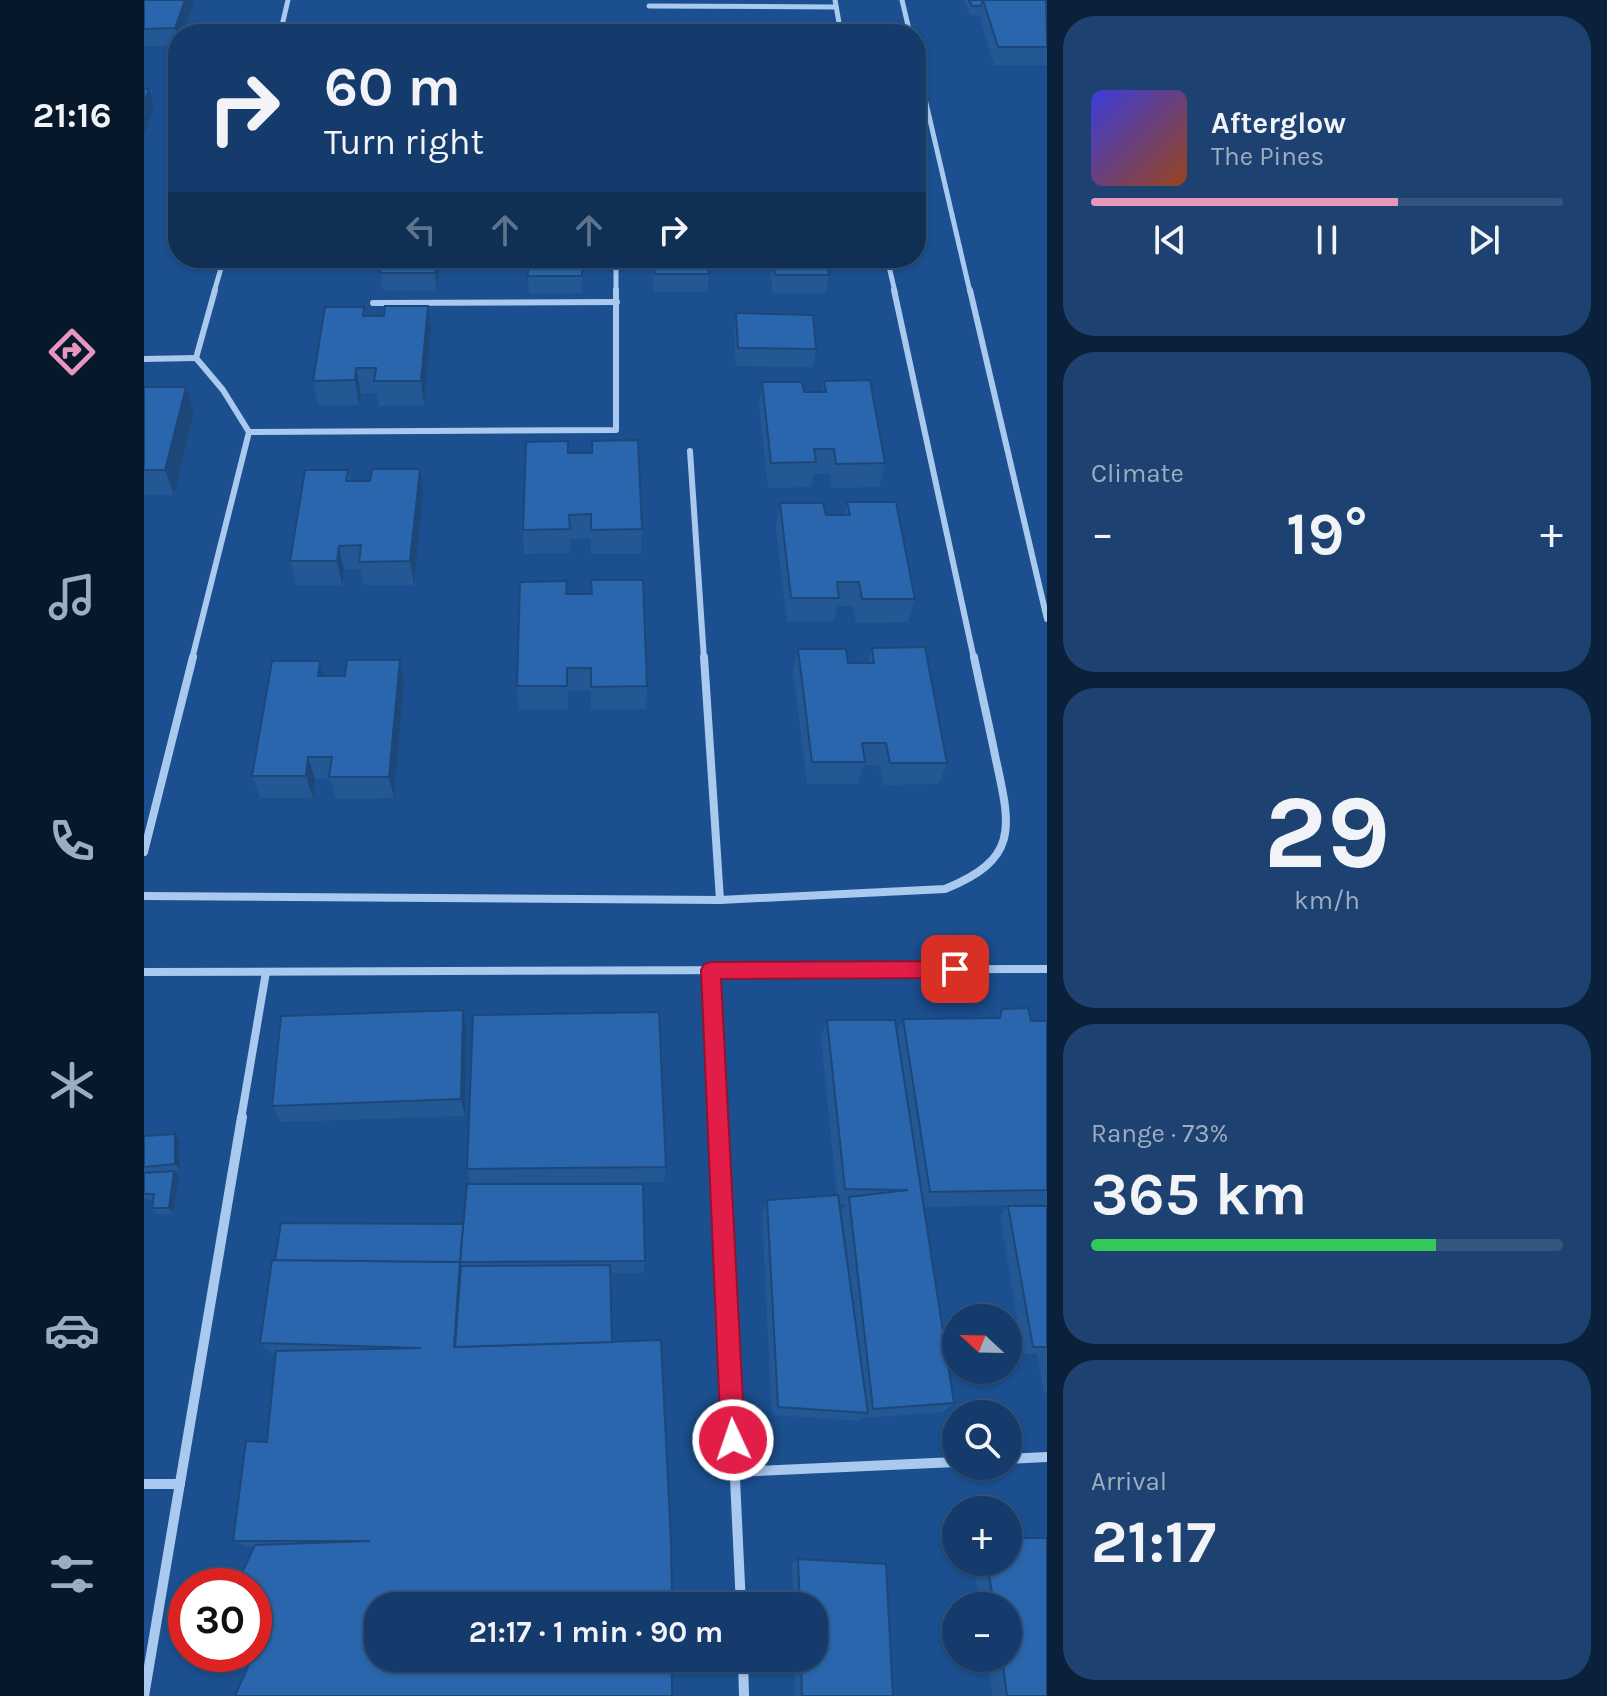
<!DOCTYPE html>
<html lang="en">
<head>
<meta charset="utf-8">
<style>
	:root { --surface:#143b6b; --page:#1d4271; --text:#f1f3f6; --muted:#9dadc1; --line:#33557e; --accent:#e797bd }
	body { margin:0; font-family:Karla,sans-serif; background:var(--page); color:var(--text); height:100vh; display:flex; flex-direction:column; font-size:30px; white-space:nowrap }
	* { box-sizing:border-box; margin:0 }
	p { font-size:26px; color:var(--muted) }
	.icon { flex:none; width:44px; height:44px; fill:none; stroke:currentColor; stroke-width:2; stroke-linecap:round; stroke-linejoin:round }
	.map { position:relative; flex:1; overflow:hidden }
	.side { display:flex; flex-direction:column; gap:16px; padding:16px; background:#0b203b; width:560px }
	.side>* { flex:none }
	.guide { position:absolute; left:24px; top:24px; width:758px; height:244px; border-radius:32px; box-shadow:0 2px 6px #0004,0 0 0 2px var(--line); background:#143b6b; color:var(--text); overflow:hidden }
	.needle { width:52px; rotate:292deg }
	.tools { position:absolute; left:798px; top:1304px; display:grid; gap:16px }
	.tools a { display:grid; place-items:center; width:80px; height:80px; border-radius:50%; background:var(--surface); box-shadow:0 2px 6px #0004,0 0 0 2px var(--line); font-size:40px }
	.speed { position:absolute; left:24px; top:1568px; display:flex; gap:16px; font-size:40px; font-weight:700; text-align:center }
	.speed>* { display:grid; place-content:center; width:104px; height:104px; border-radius:50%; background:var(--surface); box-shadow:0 2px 6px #0004,0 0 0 2px var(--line); line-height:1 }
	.speed .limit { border:12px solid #d22; background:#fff; color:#111 }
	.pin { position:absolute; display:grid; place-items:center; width:68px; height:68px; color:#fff; margin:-34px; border-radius:16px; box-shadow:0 4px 12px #0006 }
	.me { position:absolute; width:88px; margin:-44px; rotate:357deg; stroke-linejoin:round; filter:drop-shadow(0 0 6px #0008) }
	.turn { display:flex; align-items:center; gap:28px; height:168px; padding:0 24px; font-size:36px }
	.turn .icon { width:104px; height:104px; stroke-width:2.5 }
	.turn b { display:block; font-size:56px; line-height:68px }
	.lanes { display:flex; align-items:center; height:76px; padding:0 24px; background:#0003; justify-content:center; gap:40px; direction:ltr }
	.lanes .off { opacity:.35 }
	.big { font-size:60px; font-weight:700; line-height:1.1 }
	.side .card { flex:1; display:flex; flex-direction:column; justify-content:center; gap:12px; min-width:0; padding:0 28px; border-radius:32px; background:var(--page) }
	.side .dial { align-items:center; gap:0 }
	.dial b { font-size:104px; line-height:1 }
	.song { display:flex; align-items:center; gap:24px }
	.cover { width:96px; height:96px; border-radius:12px; background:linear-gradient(135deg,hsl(240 70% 55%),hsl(20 70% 35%)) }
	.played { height:8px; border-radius:4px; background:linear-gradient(90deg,var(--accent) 65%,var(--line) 65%) }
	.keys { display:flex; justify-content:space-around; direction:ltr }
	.heat { display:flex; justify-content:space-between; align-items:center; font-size:44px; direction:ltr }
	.charge { height:12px; border-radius:6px; background:linear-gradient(90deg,#34c759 73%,var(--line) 0) }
	.trip { position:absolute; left:220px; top:1592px; width:464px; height:80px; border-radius:32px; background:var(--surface); box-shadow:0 2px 6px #0004,0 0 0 2px var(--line); font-weight:700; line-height:80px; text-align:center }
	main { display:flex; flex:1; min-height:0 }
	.menu { display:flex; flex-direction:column; width:144px; justify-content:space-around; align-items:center; background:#08182b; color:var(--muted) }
	.menu .icon { width:56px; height:56px }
	.menu .active { color:var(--accent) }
	.menu b { font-size:36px; color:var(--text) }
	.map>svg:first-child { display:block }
</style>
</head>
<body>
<main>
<nav class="menu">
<b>21:16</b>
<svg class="icon active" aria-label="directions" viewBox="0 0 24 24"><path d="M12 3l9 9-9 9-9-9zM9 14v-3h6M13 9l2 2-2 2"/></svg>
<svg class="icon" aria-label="music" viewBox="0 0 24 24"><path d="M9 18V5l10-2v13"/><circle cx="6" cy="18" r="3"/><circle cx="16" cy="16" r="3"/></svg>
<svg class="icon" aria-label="phone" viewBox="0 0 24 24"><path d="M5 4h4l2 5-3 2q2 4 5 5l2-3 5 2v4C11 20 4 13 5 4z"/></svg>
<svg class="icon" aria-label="climate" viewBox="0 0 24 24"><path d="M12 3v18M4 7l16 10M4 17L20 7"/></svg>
<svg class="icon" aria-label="car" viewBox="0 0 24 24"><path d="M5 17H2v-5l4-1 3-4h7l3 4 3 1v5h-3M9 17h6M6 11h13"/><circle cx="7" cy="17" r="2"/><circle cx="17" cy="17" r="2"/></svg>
<svg class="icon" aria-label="filters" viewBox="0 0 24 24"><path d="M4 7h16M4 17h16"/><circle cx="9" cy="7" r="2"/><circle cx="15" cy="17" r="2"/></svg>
</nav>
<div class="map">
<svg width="903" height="1696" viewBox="0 0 903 1696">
	<rect width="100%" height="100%" fill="#1b4f8f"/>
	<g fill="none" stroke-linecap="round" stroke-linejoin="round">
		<g stroke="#a9c9ee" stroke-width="5">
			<path d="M691,0L697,34"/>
			<path d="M758,0L766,34"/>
			<path d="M505,6L692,7"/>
			<path d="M136,34L144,0"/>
			<path d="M772,60L826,292"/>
			<path d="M472,258V292"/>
			<path d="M743,258L751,292"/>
			<path d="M79,263L209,265L211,258"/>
			<path d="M70,292L80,258"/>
		</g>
		<g stroke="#a9c9ee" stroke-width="6">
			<path d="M750,290L830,659"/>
			<path d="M826,290L903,619"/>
			<path d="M229,303L473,302"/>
			<path d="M52,358L71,290"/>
			<path d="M0,359L52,358"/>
			<path d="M105,432L472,430V290"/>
			<path d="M546,451L560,659"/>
			<path d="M48,659L105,432L79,390L52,358"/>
		</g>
		<g stroke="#a9c9ee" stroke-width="8">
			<path d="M560,657L576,900"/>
			<path d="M0,852L49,657"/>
			<path d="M0,896L576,900L801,889C875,859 867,828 852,760C845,725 837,691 830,657"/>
			<path d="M567,970L574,1119"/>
			<path d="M0,972L903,969"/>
			<path d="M97,1119L122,972"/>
		</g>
		<g stroke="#a9c9ee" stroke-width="10">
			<path d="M574,1117L597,1606"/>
			<path d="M864,1459L903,1457"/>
			<path d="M591,1472L812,1462"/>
			<path d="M0,1484H36"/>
			<path d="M599,1658L600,1696"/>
			<path d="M0,1696L98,1117"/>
		</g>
	</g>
	<g fill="#245895" fill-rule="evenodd">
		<path d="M0,0H50V3L39,34H34V46H0Z"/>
		<path d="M820,0H903V65H850L835,15H826Z"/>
		<path d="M238,258H296L293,291H239L236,273Z"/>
		<path d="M438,258V293L385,294L384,276Z"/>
		<path d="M508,258H563L565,274L563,292H510Z"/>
		<path d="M624,258H682L685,275L682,293H629Z"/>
		<path d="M220,307L222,316L287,331L280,405L235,406L232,393H217L215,405H174L169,381Z"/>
		<path d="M592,313L672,349L669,367L592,366L590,331Z"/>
		<path d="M680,381L741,463L735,487L688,488L686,474H670L667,487L624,488L615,407L618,382L660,392H678Z"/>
		<path d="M0,387H42L50,412L30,495H0Z"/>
		<path d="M424,453L498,529L497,554H447V539H426V553L380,554L379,530Z"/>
		<path d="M204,470L207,481L279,493L270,585H220L216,569L200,570L198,585H152L146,561Z"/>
		<path d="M703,502L771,599L764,622L712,623L709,606H693L690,621L643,622L632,528L636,503L682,515H700Z"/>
		<path d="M423,594L503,686L502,709L447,710V691H424V709H375L373,686Z"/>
		<path d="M728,648L803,763L795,784L739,785L735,765H720L714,784H663L649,672L654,649L704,663H724Z"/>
		<path d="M176,661L180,676L260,683L250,798L192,799L186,779H171L169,798H116L108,776Z"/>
		<path d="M858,1009L887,1021H903V1204L780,1207L810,1403L799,1412L720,1418V1417L715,1421L628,1415L618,1214L623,1200L693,1195L677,1038L683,1020L753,1032L759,1019L852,1018ZM695,1204H702L698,1211L703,1257Z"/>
		<path d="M322,1028L321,1116L137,1122L128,1106Z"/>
		<path d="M31,1134L35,1140L36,1170L0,1172V1136Z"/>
		<path d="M522,1167L520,1182L326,1183L323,1169Z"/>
		<path d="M0,1173L35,1176L29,1214H13L8,1208L10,1200L0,1199Z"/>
		<path d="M864,1206H903V1393H900L893,1354H879L856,1216Z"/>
		<path d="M128,1260L501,1261L499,1273H467L113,1647H110V1586L96,1577L110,1546H101L89,1541L123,1442L132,1353H126L116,1343Z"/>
		<path d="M654,1559L749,1696H651L650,1658H670V1606H649L648,1563Z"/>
		<path d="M829,1562H864L903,1696H849L843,1658H864V1606H836Z"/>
	</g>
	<g fill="#1d4779">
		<path d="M41,0H50V3L39,34H34V40L31,28Z"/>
		<path d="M5,89L10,107L0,136V103Z"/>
		<path d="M292,258H296L293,291L291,273Z"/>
		<path d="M284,306L287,331L280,405L277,381Z"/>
		<path d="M212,368L217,393L215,405L211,380Z"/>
		<path d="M42,387L50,412L30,495L21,470Z"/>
		<path d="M276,469L279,493L270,585L266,561Z"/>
		<path d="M195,546L200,570L198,585L193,561Z"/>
		<path d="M256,660L260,683L250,798L245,777Z"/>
		<path d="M176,661L182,684L174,676Z"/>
		<path d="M164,757L171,779L169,798L162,776Z"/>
		<path d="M319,1010L322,1028L321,1116L317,1099Z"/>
		<path d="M31,1134L35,1140L36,1170L31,1164Z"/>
		<path d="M30,1171L35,1176L29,1214L25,1208Z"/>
	</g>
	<g fill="#2a66ad" stroke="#1d4779" stroke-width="2">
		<path d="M0,0H41L31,28L0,29Z"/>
		<path d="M825,0H839L837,6H828Z"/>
		<path d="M839,0H902L903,47H854Z"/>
		<path d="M502,24L538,25L537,34H502Z"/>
		<path d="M653,24L652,34H575L576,25Z"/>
		<path d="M0,89H5L0,103Z"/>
		<path d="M238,258H292L291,273H236Z"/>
		<rect x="384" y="258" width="54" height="18"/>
		<path d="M510,258H563L565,274H511Z"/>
		<path d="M629,258H682L685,275H631Z"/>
		<path d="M241,306H284L277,381H230L232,368H212L211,380L169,381L181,307H220L219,316H240Z"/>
		<path d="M592,313L669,315L672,349L594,348Z"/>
		<path d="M726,380L741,463L692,464L690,449H670L672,462L627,463L618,382H658L660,392H682L680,381Z"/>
		<path d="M0,387H42L21,470H0Z"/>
		<path d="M494,440L498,529L447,530V514L425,515L426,529L379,530L382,442L424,441V453H448V441Z"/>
		<path d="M228,469H276L266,561L215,562L217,545L195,546L193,561H146L161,470H204L202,481H226Z"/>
		<path d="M703,502H752L771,599H718L715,582H693L695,598H647L636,503H679L682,515H706Z"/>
		<path d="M447,580H499L503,686L447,687V668H423V686H373L376,582L423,581L422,594H448Z"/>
		<path d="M781,647L803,763H746L742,743H718L721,762H668L654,649H702L704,663H730L728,648Z"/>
		<path d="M203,660H256L245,777H185L188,757H164L162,776H108L128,661H176L174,676H201Z"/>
		<path d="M884,1008L887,1021H903V1190L786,1192L759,1019L856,1018L858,1009Z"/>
		<path d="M319,1010L317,1099L128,1106L137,1016Z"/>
		<path d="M515,1012L522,1167L323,1169L329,1015Z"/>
		<path d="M683,1020H751L810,1403L729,1409L705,1197L764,1190L701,1189Z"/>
		<path d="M31,1134V1164L0,1167V1136Z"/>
		<path d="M30,1171L25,1208H8L10,1194H0V1173Z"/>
		<path d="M323,1184H499L501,1261L316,1262L310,1347L517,1340L527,1541L528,1606H234V1658H528V1696H91L113,1646H110V1586H85L96,1577L111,1545L226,1541H89L102,1441L123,1442L132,1351L277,1348L116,1343L128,1260L316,1262Z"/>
		<path d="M694,1195L724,1413L634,1407L623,1200Z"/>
		<path d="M864,1206H903V1347H889Z"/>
		<path d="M137,1223L319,1224L316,1262L131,1260Z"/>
		<path d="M466,1265L468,1342L311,1347L317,1266Z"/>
		<path d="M864,1538H903V1696H863L858,1658H864V1606H850L843,1562H864Z"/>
		<path d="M654,1559L742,1564L749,1696H658L657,1658H670V1606H656Z"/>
	</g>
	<path fill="#e11d48" stroke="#92132f" stroke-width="2" d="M811,961L818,963L821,969L818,975L811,978L577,979L601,1440L598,1449L589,1452L581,1449L577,1440L557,970L560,964L567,962Z"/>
</svg>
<div class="tools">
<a><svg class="needle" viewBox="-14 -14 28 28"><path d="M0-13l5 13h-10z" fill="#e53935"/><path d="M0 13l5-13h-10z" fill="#9dadc1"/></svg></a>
<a><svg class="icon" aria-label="search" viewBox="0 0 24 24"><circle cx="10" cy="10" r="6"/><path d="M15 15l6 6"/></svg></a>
<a>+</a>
<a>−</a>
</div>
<div class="speed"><div class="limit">30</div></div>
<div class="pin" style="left:811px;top:969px;background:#d93025"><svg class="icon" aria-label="arrive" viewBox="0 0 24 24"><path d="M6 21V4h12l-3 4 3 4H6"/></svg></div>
<svg class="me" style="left:589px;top:1440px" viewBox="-20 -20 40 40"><circle r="17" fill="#e11d48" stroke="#fff" stroke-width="3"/><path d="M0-11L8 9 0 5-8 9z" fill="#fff"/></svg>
<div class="trip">21:17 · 1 min · 90 m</div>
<div class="guide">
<div class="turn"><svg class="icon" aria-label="right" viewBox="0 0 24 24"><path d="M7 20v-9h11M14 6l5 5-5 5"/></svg><div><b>60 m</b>Turn right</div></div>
<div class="lanes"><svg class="icon off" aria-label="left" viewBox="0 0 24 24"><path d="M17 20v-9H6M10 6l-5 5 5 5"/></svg><svg class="icon off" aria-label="ahead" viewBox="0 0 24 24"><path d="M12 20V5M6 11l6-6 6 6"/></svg><svg class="icon off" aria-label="ahead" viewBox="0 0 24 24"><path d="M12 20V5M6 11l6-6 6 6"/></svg><svg class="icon" aria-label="right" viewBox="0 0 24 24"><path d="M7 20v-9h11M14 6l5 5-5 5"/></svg></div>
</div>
</div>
<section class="side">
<div class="card">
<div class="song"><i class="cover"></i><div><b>Afterglow</b><p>The Pines</p></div></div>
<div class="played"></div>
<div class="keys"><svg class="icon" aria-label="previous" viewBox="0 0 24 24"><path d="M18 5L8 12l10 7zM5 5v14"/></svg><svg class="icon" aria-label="pause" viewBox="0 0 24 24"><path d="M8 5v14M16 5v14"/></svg><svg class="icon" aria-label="next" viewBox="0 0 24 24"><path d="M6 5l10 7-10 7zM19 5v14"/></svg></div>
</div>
<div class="card"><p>Climate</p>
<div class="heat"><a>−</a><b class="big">19°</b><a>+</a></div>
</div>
<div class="card dial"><b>29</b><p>km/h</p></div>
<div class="card"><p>Range · 73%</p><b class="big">365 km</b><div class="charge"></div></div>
<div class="card"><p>Arrival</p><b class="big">21:17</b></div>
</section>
</main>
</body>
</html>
